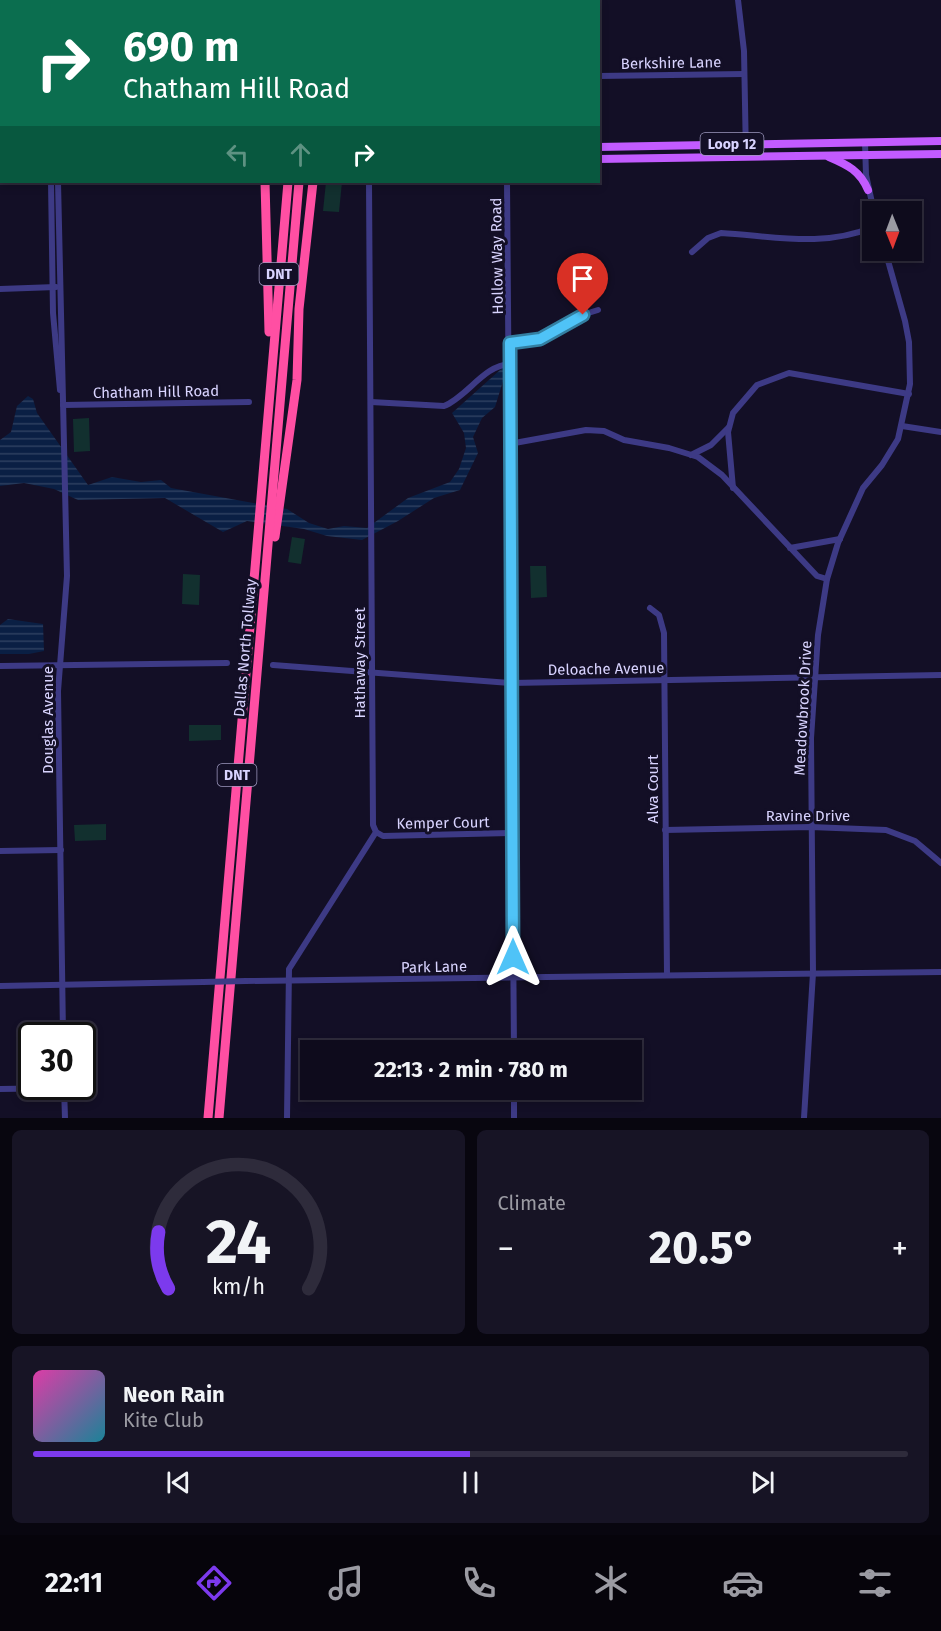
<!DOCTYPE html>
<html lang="en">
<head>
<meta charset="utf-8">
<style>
	:root { --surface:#0e0b1c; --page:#171425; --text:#f1f3f6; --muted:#9b9ba3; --line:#2e2b3b; --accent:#7c3aed }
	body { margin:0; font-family:"Fira Sans",sans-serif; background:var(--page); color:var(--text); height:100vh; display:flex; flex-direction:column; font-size:22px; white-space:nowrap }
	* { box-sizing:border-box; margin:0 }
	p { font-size:20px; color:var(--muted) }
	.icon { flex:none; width:33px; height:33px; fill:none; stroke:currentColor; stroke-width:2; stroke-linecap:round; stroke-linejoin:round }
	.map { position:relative; height:1118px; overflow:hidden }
	.panel { display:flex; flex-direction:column; gap:12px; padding:12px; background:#08060f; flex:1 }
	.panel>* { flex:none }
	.banner { position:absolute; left:0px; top:0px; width:600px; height:183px; box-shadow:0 3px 9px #0003,0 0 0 2px var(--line); background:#0b6e4f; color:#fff; overflow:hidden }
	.needle { width:39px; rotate:179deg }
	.buttons { position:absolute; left:862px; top:201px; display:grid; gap:12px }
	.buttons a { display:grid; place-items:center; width:60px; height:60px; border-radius:0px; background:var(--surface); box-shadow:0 3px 9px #0003,0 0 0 2px var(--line); font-size:30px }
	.speed { position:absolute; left:18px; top:1022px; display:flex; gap:12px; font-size:30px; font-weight:700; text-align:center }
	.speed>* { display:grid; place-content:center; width:78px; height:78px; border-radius:50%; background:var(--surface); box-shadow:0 3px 9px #0003,0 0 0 2px var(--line); line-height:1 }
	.speed .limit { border:3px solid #111; border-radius:9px; background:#fff; color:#111 }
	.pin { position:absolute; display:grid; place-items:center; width:51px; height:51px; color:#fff; margin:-62px -26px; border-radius:50% 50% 50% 0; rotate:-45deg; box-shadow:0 0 6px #0007 }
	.pin .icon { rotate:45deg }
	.me { position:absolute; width:66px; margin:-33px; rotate:0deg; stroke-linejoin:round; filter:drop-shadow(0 0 4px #0008) }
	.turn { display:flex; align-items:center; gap:21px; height:126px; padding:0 24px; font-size:27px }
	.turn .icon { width:78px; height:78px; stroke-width:2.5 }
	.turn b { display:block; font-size:42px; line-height:51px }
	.lanes { display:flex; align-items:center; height:57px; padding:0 24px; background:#0003; justify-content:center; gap:30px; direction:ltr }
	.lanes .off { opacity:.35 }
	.big { font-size:45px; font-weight:700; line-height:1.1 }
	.panel .widget { flex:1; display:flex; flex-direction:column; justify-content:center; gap:9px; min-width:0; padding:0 21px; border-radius:9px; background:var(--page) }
	.panel .dial { align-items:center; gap:0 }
	.dial svg { height:156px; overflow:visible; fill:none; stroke:var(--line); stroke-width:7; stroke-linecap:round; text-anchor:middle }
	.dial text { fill:var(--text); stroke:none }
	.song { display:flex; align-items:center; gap:18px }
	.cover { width:72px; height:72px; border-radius:9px; background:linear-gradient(135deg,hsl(320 70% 55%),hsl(190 70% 35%)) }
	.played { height:6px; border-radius:3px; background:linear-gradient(90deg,var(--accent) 50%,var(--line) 50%) }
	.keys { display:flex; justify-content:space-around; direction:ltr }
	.heat { display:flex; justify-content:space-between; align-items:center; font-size:33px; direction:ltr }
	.panel .tiles { flex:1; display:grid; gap:12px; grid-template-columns:1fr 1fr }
	.widget:last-child { grid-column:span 2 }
	.trip { position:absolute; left:300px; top:1040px; width:342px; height:60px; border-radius:0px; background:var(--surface); box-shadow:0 3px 9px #0003,0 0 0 2px var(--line); font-weight:700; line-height:60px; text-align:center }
	.tab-bar { display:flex; height:96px; justify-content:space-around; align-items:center; background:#06040b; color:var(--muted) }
	.tab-bar .icon { width:42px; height:42px }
	.tab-bar .on { color:var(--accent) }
	.tab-bar b { font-size:27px; color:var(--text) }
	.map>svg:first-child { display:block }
</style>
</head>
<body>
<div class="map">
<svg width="941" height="1118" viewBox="0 0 941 1118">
	<defs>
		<pattern id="water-rules" width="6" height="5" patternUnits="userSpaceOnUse" patternTransform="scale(1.5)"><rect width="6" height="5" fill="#0a1f44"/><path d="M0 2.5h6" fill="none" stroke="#2d3f60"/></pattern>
	</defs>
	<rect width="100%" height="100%" fill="#130f26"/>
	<g fill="#12302f">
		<path d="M326,182H342L339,212L323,211Z"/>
		<path d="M89,418L90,451L74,452L73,419Z"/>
		<path d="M292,537L305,539L301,564L288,562Z"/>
		<path d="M530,566H546L547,597L531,598Z"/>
		<path d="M183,574L200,575L199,605L182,604Z"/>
		<path d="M189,725H221V740L189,741Z"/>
		<path d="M106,824V840L75,841L74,825Z"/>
	</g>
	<g fill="url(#water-rules)">
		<path d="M509,362L495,407L482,418L473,437L478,453L460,490L434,498L398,521L362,540L327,536L304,529L247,521L223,532L165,498L78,500L54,489L24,483L0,486V440L11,432L17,406L28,396L33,399L37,413L88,485L112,477L141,482L161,480L171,488L287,509L309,523L328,529L344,526L367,528L408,498L450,482L459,469L466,448L464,433L452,413Z"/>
		<path d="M8,619L43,624L44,651L29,654H0V625Z"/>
	</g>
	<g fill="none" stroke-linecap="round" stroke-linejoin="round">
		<g stroke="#3d3a85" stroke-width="6">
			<path d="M48,0V2"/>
			<path d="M59,0V2"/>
			<path d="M738,0L744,51L746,157"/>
			<path d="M284,2V0"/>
			<path d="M400,2V0"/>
			<path d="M598,76L744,74"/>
			<path d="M0,94H2"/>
			<path d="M865,142L866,175L874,212"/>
			<path d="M51,182L53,313L60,390"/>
			<path d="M58,182L67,576L58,691L63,1035"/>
			<path d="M507,182L514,1050"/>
			<path d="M692,252L708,238L721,233C773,236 823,248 873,227"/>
			<path d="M0,289L56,287"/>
			<path d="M510,343L540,338L572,318L598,310"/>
			<path d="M371,402L444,406C467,397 484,365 510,364"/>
			<path d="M63,405L249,402"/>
			<path d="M902,426L941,432"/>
			<path d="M509,444L586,430L604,431L624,440L669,448L698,457L722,475L817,576L827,579"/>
			<path d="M691,455L711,445L729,427"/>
			<path d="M733,488L728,432L733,413L757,385L789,373L909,394"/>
			<path d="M790,548L840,539"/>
			<path d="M650,608L659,615L664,633L667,974"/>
			<path d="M273,665L511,683L941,675"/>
			<path d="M0,666L227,663"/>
			<path d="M665,830L811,827L886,830L915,841L941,863"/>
			<path d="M376,832L383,836L512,833"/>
			<path d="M0,851L61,850"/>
			<path d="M246,981L941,972"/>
			<path d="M0,986L203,982"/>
			<path d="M64,1087L65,1118"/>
			<path d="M0,1089L64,1088"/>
			<path d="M514,1089V1118"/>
			<path d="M287,1118L289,969L376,832L373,825L369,182"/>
			<path d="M804,1118L813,973L811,738L818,635L827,579L838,543L863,488L882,465L898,439L910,384L909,342L905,321L885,250"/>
		</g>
		<g stroke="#c25bff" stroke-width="8">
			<path d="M598,147L941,141"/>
			<path d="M0,157H2"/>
			<path d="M829,157C848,165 860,171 868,190"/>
			<path d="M598,159L941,154"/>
			<path d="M0,169H2"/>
		</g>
		<g stroke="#ff4fa3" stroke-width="9">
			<path d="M290,2V0"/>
			<path d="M304,2V0"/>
			<path d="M315,2V0"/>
			<path d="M326,2V0"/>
			<path d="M265,182L269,332"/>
			<path d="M275,537L297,380L299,309L313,182"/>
			<path d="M208,1118L288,182"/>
			<path d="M219,1118L299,182"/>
		</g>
		<path stroke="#3d3a85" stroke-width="6" d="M203,982L246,981"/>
	</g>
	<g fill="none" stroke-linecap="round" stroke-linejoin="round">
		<g stroke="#337fa1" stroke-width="15">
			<path id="route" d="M513,957L510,343L540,339L583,315"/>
		</g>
		<use href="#route" stroke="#4fc3f7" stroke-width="10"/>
	</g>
	<g text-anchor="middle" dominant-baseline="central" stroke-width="6" stroke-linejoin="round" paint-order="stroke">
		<g fill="#130f26" stroke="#9e99be" stroke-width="1.5">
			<rect x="700.5" y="133" width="63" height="22" rx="4.5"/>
			<rect x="259.5" y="263" width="39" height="22" rx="4.5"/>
			<rect x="217.5" y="764" width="39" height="22" rx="4.5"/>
		</g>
		<g font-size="14" font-weight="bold" fill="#d9d4ff">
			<text x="732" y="144">Loop 12</text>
			<text x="279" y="274">DNT</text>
			<text x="237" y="775">DNT</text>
		</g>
		<g font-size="15" fill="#d9d4ff" stroke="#130f26">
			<text transform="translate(671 63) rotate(-1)">Berkshire Lane</text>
			<text transform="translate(497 256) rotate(-91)">Hollow Way Road</text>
			<text transform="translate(156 392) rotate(-1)">Chatham Hill Road</text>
			<text transform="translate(245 648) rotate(-85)">Dallas North Tollway</text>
			<text transform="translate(360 663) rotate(-90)">Hathaway Street</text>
			<text transform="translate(606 669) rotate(-1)">Deloache Avenue</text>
			<text transform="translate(803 708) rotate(-87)">Meadowbrook Drive</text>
			<text transform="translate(48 720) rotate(-90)">Douglas Avenue</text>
			<text transform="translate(653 789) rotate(-90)">Alva Court</text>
			<text x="808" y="816">Ravine Drive</text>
			<text transform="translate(443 823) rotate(-1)">Kemper Court</text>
			<text transform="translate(434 967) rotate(-1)">Park Lane</text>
		</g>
	</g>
</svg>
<div class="buttons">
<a><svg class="needle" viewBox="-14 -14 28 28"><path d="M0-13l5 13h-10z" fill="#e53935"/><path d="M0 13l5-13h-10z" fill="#9b9ba3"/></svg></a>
</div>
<div class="speed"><div class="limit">30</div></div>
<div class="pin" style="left:583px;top:315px;background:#d93025"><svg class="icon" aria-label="arrive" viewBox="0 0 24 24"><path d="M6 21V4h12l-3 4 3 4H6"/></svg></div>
<svg class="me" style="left:513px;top:957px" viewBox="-20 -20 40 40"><path d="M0-17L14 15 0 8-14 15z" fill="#4fc3f7" stroke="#fff" stroke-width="4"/></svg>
<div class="trip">22:13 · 2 min · 780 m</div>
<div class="banner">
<div class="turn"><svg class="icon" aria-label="right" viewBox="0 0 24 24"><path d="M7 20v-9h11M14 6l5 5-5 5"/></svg><div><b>690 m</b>Chatham Hill Road</div></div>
<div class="lanes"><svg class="icon off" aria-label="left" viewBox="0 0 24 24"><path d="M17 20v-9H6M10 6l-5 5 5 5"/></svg><svg class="icon off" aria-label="ahead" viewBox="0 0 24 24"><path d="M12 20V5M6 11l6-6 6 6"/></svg><svg class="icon" aria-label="right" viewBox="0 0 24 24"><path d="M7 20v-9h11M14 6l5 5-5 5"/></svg></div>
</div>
</div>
<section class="panel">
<div class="tiles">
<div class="widget dial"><svg viewBox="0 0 100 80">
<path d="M14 69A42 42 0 1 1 86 69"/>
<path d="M14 69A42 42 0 0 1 9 40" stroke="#7c3aed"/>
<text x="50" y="56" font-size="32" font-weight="700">24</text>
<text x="50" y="72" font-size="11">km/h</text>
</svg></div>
<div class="widget"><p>Climate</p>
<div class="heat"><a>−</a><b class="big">20.5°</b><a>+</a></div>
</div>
<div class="widget">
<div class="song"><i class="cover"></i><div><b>Neon Rain</b><p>Kite Club</p></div></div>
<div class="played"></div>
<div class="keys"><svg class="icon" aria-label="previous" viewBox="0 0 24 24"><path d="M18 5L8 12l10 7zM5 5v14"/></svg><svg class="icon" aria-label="pause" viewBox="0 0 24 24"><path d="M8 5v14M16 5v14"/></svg><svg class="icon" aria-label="next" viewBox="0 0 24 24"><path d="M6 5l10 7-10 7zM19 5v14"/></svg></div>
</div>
</div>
</section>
<nav class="tab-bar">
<b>22:11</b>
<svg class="icon on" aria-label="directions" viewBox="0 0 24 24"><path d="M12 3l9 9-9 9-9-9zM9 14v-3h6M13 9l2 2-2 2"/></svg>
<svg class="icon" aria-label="music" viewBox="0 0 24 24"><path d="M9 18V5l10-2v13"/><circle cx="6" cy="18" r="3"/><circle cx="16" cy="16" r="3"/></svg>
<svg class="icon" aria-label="phone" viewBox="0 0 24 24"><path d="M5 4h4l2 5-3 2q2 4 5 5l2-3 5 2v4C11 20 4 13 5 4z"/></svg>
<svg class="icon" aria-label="climate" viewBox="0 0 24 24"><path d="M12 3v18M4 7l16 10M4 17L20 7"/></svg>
<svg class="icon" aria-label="car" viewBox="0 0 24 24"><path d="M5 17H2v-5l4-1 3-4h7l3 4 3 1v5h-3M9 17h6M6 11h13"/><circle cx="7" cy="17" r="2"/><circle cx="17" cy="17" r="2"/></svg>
<svg class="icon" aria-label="filters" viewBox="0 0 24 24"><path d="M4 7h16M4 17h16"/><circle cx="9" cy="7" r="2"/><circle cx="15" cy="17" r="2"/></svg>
</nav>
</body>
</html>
